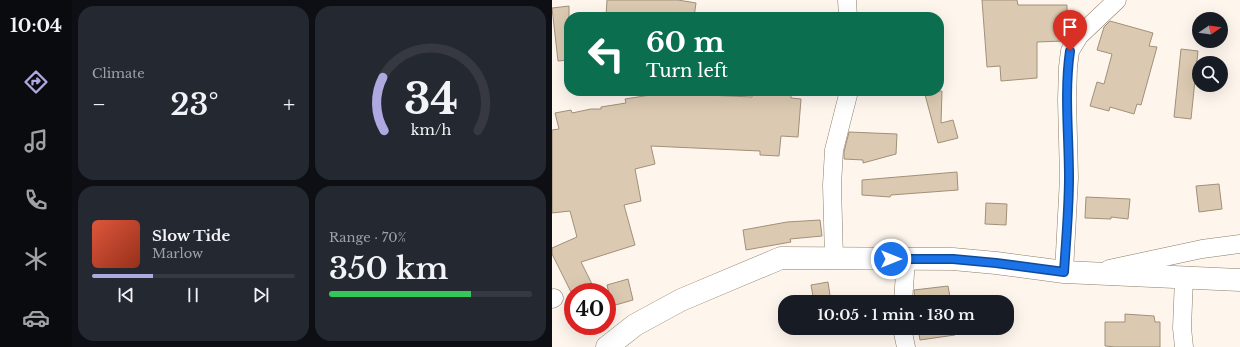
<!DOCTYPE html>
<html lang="en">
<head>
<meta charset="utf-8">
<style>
	:root { --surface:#171b24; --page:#242831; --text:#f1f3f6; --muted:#9ea1a6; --line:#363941; --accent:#afa9e1 }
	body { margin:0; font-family:"Libre Baskerville",serif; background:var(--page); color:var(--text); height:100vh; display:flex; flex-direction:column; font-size:15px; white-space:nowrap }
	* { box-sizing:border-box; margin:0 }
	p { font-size:13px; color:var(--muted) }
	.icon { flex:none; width:22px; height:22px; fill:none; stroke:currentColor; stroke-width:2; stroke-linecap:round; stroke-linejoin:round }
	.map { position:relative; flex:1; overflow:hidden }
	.panel { display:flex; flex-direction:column; gap:6px; padding:6px; background:#0d0f14; width:480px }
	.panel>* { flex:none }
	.banner { position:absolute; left:12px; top:12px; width:380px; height:84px; border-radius:16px; box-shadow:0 4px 16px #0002; background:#0b6e4f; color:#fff; overflow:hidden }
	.needle { width:26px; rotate:77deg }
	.fabs { position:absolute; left:640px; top:12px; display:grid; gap:8px }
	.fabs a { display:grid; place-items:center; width:36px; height:36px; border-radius:50%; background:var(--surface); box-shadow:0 4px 16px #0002; font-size:20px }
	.speed { position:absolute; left:12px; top:283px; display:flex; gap:8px; font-size:20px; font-weight:700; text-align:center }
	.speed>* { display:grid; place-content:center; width:52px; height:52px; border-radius:50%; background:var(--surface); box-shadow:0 4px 16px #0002; line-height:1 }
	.speed .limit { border:6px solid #d22; background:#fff; color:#111 }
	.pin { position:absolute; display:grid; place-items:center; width:34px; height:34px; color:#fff; margin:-41px -17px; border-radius:50% 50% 50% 0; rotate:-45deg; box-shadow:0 0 4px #0007 }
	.pin .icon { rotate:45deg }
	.me { position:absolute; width:44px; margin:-22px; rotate:90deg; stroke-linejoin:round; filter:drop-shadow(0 0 3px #0008) }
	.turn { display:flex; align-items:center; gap:14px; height:84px; padding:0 16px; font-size:18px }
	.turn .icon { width:52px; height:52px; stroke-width:2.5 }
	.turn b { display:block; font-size:28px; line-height:34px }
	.big { font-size:30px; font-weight:600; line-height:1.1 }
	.panel .tile { flex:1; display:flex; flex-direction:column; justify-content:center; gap:6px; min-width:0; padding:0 14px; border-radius:16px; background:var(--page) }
	.panel .dial { align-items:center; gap:0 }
	.dial svg { height:104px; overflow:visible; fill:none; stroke:var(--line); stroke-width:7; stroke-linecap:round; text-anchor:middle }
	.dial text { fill:var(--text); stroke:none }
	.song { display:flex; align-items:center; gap:12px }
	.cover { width:48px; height:48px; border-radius:6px; background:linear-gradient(135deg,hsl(10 70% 55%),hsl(10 70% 35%)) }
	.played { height:4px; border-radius:2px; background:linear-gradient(90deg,var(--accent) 30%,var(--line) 30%) }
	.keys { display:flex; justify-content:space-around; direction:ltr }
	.heat { display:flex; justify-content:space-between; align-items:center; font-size:22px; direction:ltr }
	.charge { height:6px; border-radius:3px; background:linear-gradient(90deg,#34c759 70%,var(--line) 0) }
	.panel .tiles { flex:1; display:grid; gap:6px; grid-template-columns:repeat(2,1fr) }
	.trip { position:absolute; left:226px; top:295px; width:236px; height:40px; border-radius:16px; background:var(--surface); box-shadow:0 4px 16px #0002; font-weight:600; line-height:40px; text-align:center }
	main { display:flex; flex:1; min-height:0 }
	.tab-bar { display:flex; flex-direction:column; width:72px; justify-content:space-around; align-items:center; background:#090b0e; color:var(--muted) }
	.tab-bar .icon { width:28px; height:28px }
	.tab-bar .current { color:var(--accent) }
	.tab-bar b { font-size:18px; color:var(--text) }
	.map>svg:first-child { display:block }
</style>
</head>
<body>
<main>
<nav class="tab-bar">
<b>10:04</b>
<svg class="icon current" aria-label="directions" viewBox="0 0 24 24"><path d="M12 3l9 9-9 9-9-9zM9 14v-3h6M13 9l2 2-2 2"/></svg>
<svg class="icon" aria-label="music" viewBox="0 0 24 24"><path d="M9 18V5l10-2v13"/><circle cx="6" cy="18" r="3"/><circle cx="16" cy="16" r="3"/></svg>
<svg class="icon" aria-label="phone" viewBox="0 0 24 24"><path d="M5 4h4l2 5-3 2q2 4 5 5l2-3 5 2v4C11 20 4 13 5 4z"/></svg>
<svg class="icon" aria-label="climate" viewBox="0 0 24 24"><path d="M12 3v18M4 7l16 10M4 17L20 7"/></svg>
<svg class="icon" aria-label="car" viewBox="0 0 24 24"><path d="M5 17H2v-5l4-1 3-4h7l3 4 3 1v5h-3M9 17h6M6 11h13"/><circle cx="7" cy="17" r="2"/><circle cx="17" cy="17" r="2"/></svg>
</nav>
<section class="panel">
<div class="tiles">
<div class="tile"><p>Climate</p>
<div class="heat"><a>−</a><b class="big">23°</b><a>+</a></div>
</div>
<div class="tile dial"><svg viewBox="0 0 100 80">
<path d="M14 69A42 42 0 1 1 86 69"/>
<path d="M14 69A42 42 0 0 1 13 28" stroke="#afa9e1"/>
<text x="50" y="56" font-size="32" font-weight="700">34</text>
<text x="50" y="72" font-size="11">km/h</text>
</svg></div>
<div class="tile">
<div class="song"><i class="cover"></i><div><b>Slow Tide</b><p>Marlow</p></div></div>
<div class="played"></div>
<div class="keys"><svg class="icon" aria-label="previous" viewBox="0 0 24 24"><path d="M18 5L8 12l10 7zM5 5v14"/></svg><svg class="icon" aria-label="pause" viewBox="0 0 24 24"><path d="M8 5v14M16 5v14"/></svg><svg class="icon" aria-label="next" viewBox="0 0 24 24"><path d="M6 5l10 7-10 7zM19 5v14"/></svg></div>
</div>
<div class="tile"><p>Range · 70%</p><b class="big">350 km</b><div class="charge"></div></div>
</div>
</section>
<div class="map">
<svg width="688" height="347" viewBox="0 0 688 347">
	<rect width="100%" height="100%" fill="#fef6ed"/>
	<g fill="#dbc9b1" stroke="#a19079">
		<path d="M55,0H126L144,3L142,17H76L54,16Z"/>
		<path d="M430,0H465L466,5H515V35L512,41L485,42V78L449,81L448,66L435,67Z"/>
		<path d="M17,6V60L6,61L0,8Z"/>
		<path d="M558,21L601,33L597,46L605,47L589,105L585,104L582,114L558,107L557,111L538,106L545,82L552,84L560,54L545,50L552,27Z"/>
		<path d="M629,49L646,51L639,119L622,117Z"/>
		<path d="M201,91H239V98L249,99L246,137L229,136L227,156L208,155V151L99,146L103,164L83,169L89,201L72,205L83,245L29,262L44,292H19L0,254V248L25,237L18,211L0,213V130L7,129L3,113L19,110L20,113L39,109H49V107L74,103L73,99L111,93L200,97Z"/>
		<path d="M372,91H390L389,123L401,120L406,138L386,143Z"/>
		<path d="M297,132L345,134L344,154L311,163V160L292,159V152Z"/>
		<path d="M405,172L406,190L339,195L338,197L310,195V180Z"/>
		<path d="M667,184L670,209L647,212L644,186Z"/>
		<path d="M534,197L578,199L576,219L559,217V219L533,218Z"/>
		<path d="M434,203L455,204L454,225L433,224Z"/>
		<path d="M268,220L270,236L238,239L239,242L194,250L191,230L235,222Z"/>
		<path d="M76,279L81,300L60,306L55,285Z"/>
		<path d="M276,282L279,302H262L259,285Z"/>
		<path d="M396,286L399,302H363L362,290Z"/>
		<path d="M573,314L602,316L603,322H608V347H563L553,346V322H573Z"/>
		<path d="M366,328H402L403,335L368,340Z"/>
	</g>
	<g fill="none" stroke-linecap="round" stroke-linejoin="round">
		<g stroke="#8e7d67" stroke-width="19">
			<g id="minor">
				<path d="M295,0L296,17"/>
				<path d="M282,258L280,185L282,150L297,91"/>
				<path d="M557,269L650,249L688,244"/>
				<path d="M512,272L517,178L515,100L516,67L518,51L527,36L565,0"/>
				<path d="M0,299L2,298"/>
				<path d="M351,302L354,259"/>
				<path d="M350,328L354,347"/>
				<path d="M632,347L630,328L632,278"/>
			</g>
		</g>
		<g stroke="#8e7d67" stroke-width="23">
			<path id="tertiary" d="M55,347L83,325L129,300L229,258L401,259L444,263L512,272L688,280"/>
		</g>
		<use href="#minor" stroke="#fff" stroke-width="18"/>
		<use href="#tertiary" stroke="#fff" stroke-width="22"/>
	</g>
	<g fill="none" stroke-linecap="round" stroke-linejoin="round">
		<g stroke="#114b97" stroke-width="10">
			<path id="route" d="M339,259H401L444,263L512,272C514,241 517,209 517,177C517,135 512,93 518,51"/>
		</g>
		<use href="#route" stroke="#1a73e8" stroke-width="7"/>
	</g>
</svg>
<div class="fabs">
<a><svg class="needle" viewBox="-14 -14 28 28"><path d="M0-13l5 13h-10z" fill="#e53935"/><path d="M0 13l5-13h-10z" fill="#9ea1a6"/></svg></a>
<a><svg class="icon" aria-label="search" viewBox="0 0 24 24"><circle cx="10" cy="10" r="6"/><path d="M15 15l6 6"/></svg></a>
</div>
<div class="speed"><div class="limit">40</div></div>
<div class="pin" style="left:518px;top:51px;background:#d93025"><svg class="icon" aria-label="arrive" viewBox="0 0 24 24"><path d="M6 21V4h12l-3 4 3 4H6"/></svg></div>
<svg class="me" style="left:339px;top:259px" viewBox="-20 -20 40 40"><circle r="17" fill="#1a73e8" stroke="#fff" stroke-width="3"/><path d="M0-11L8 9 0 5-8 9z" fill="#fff"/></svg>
<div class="trip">10:05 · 1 min · 130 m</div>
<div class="banner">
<div class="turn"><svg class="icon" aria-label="left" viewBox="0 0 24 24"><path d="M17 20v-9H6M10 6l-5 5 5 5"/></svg><div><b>60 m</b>Turn left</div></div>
</div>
</div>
</main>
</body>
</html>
